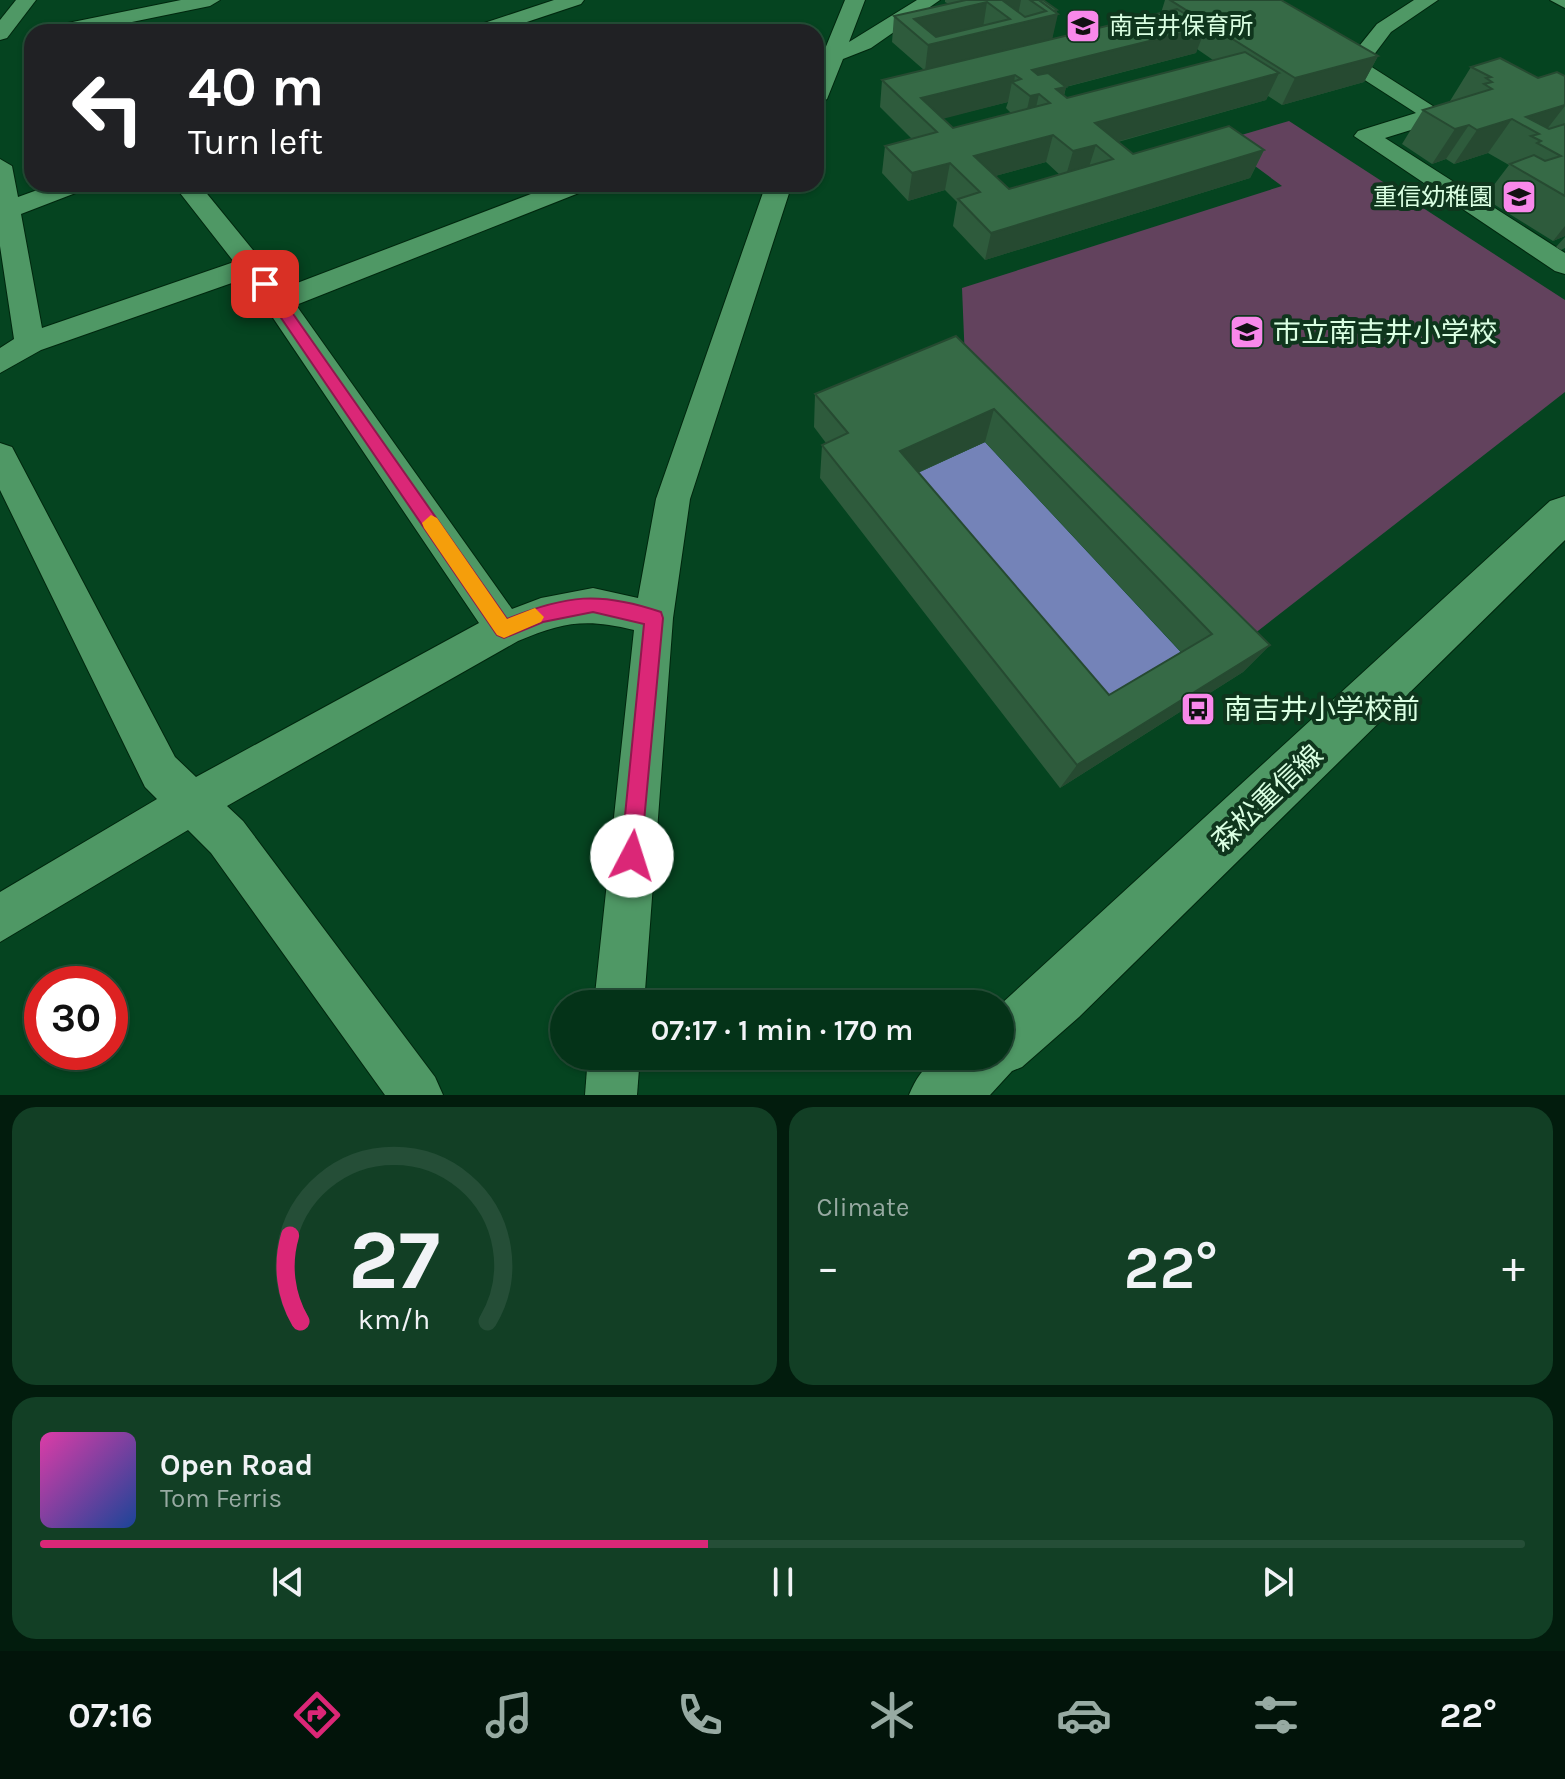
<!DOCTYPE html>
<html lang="en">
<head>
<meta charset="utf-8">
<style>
	:root { --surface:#043318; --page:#123f25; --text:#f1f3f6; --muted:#97aaa2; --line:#254e37; --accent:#db2777 }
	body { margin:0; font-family:Karla,"Noto Sans JP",sans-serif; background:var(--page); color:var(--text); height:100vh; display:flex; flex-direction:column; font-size:30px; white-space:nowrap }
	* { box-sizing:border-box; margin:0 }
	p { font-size:26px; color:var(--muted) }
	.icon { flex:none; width:44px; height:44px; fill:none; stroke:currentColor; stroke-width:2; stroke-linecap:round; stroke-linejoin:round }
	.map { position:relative; height:1095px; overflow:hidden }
	.side { display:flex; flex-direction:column; gap:12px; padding:12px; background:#021c0d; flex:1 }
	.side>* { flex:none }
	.guide { position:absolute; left:24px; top:24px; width:800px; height:168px; border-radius:24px; box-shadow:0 2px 6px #0004,0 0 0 2px var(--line); background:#202124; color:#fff; overflow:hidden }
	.speed { position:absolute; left:24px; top:966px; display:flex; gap:16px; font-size:40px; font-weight:700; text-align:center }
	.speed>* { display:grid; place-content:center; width:104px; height:104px; border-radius:50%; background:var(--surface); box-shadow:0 2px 6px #0004,0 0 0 2px var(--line); line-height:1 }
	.speed .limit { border:12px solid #d22; background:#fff; color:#111 }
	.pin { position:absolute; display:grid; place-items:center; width:68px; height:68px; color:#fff; margin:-34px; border-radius:16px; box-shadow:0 4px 12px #0006 }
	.me { position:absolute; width:88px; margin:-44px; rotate:5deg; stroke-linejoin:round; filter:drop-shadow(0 0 6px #0008) }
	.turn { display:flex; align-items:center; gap:28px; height:168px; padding:0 32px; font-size:36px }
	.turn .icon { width:104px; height:104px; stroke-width:2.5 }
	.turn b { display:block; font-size:56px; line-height:68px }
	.big { font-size:60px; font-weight:600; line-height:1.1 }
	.side .widget { flex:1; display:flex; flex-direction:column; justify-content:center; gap:12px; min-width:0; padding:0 28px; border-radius:24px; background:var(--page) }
	.side .dial { align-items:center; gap:0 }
	.dial svg { height:208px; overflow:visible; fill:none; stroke:var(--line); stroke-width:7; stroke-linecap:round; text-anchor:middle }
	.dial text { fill:var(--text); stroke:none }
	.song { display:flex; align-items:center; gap:24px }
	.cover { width:96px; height:96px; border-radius:12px; background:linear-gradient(135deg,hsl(320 70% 55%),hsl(220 70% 35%)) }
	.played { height:8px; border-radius:4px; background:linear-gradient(90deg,var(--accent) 45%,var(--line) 45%) }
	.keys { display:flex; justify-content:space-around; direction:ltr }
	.heat { display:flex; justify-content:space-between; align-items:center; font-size:44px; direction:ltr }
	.side .tiles { flex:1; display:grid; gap:12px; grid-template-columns:1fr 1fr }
	.widget:last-child { grid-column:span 2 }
	.trip { position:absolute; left:550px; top:990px; width:464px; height:80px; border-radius:40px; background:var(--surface); box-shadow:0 2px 6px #0004,0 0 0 2px var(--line); font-weight:600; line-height:80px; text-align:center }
	.menu { display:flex; height:128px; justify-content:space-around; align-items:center; background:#02140a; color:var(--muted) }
	.menu .icon { width:56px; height:56px }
	.menu .active { color:var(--accent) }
	.menu b { font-size:36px; color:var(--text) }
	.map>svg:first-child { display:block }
</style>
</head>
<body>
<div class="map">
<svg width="1565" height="1095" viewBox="0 0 1565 1095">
	<rect width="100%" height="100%" fill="#054420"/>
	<path fill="#62425d" d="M1289,121L1565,300V392L1245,641L965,361L962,288L1282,186L1221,141Z"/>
	<path fill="#7483b8" d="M985,442L1189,661L1090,721L895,483Z"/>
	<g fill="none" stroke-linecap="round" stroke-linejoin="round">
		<g stroke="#00270e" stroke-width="2">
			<g id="street">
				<path d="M16,0H36L7,38L0,40V20Z"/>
				<path d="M181,0H220L210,6L83,32H43L53,26Z"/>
				<path d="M554,0H584L581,4L497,32H466L469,28Z"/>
				<path d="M845,0H865L849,42L917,0H940L871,48L843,59L827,99L816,106V71Z"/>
				<path d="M1414,0H1438L1391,32L1367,64L1447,115L1443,120L1385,138L1565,253V274L1555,271L1354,136L1358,131L1416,113L1315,48L1326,42L1352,55L1377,24Z"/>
				<path d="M1550,0H1565V8Z"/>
				<path d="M0,159L12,166L18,197L54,184H90L86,189L21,214L42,328L234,262L173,184H199L284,288L557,184H593L589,189L296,305L512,609L541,598L593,588L638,598L656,499L766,184H792L690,499L673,618L644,1004H594L634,630C586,618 563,622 518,641L227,806L243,821L435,1077L443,1095H385L211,853L188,830L0,942V892L157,799L145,787L0,490V443L12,447L175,757L196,777L479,623L246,278L41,350L0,373V348L14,339L0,246Z"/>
				<path d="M588,1056H640L637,1095H585Z"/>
			</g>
		</g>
		<g stroke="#00270e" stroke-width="2">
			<path id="secondary" d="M1565,496V540L1079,1017L1022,1067L1012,1071L990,1095H909C929,1046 954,1056 1000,1056V1005L1550,501Z"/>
		</g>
		<use href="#street" fill="#4f9865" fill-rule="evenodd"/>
		<use href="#secondary" fill="#4f9865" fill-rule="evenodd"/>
	</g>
	<g fill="#2e5b3c" fill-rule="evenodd">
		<path d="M945,0H1043L1057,10L1052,39L1161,13L1165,0H1281L1378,56L1364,82L1282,105L1268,96L1266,100L1118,142L1133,154L1264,150L1250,178L985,260L953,226L957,202L945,190L908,201L882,173L885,146L912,139L880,107L882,80L924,70L892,42L894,16L949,4L945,2ZM1197,49L1213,60L1067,98L1064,96L1066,87L1196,53ZM1008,102L1006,108L1011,113L953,128L943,118ZM1046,162L1060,175L1009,189L995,176Z"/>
		<path d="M1471,67L1538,78L1565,76V236L1553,241L1484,198L1509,165L1488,153L1454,164L1446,159L1432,164L1402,144L1423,110L1451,101H1450Z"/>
		<path d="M1565,237V248L1561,250L1556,247Z"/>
		<path d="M956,336L1270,645L1243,672L1060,788L820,478L822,445L826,443L814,427L815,394ZM985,442L1181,652L1109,695L918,473Z"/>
	</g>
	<g fill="#264a31">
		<path d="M979,0H1021L1017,20L1010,19L987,2L983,28L924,42L914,19Z"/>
		<path d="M1057,10L1056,14H1058L1052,40L925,71L928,45Z"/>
		<path d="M1206,27L1196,53L1030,96L1032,70Z"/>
		<path d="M1378,56L1364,82L1282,105L1295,78Z"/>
		<path d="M1279,73L1266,100L1098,147L1096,145L1087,173L1065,179L1073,151L1095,123Z"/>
		<path d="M1015,75L1014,83L1012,82L1008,102L927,123L921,98Z"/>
		<path d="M1066,87L1059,114L1056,89Z"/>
		<path d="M1039,94L1033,121L1024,123L1030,96Z"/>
		<path d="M1565,105V106L1540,138L1539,134L1526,117Z"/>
		<path d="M1512,119L1488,153L1454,164L1477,130Z"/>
		<path d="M1469,125L1446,159L1432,164L1455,129Z"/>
		<path d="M1053,135L1046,162L970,183L974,156Z"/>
		<path d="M1264,150L1250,178L985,260L991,233Z"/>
		<path d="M950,163L945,190L908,201L912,173Z"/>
		<path d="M1565,226V236L1553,241Z"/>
		<path d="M994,409L985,442L895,483L900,451Z"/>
		<path d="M1270,645L1243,672L1060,788L1077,765Z"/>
	</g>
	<g fill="#366a46" stroke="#264a31" stroke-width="2" fill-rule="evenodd">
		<path d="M966,0H1002L1025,17L1046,11L1030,0H1039L1058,14L928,45L894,16ZM987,2L1010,19L936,37L914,19Z"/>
		<path d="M1039,0H1043L1057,10L1054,11Z"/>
		<path d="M1170,0H1281L1378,56L1295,78Z"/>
		<path d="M1177,9L1206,27L1032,70L1038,75L1048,73L1066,87L1056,89L1067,98L1245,52L1279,73L1095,123L1133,154L1229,126L1264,150L991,233L958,199L980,192L950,163L912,173L885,146L937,132L882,80ZM1015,75L1021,79L1012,82L1030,96L1039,94L1050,103L953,128L921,98ZM1053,135L1073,151L1096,145L1113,159L1009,189L974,156Z"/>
		<path d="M1500,58L1538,78L1557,72L1565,76V105L1526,117L1549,129L1565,124V196L1510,164L1534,155L1545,161L1561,156L1537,143L1541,141L1531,136L1539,134L1512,119L1477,130L1469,125L1455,129L1423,110L1492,89L1484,84L1492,82L1486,78L1491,77L1471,67Z"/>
		<path d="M956,336L1270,645L1077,765L822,445L848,433L815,394ZM994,409L1212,634L1109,695L900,451Z"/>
	</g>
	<path fill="#db2777" stroke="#8e194d" stroke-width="2" d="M265,279L270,281L507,619C566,595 600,591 661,612L663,618L640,864L632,867L624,864L621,856L644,624L593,612L543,622L504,638L497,635L260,287V281Z"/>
	<path fill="#f59e0b" d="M431,515L437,518L507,619L535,608L544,617L541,622L504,638L497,635L424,528L422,523Z"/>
	<defs>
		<g id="school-square" transform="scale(1.8)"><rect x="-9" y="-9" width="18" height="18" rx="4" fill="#f888ea" stroke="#0f361d"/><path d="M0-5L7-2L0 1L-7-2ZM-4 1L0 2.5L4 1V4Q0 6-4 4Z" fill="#111"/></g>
		<g id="bus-square" transform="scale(1.8)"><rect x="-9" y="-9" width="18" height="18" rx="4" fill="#f888ea" stroke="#0f361d"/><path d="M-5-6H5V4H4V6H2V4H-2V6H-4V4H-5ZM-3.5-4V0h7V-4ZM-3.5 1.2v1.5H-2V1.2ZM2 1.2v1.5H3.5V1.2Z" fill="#111"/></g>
	</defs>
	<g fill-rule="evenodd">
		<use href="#school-square" x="1083" y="26"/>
		<use href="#school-square" x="1519" y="197"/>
		<use href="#school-square" x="1247" y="332"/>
		<use href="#bus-square" x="1198" y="709"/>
	</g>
	<g text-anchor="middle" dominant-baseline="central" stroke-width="8" stroke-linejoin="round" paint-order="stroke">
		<g font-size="24" fill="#daffe2" stroke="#0f361d" text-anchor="start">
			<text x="1109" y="26">南吉井保育所</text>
			<text x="1493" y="197" text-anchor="end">重信幼稚園</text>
		</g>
		<g font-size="28" fill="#daffe2" stroke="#0f361d" text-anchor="start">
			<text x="1273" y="332">市立南吉井小学校</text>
			<text x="1224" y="709">南吉井小学校前</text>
		</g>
		<g font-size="28" fill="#daffe2" stroke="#0f361d">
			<text transform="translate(1267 798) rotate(-43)">森松重信線</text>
		</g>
	</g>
</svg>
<div class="speed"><div class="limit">30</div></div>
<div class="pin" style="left:265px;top:284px;background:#d93025"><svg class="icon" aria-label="arrive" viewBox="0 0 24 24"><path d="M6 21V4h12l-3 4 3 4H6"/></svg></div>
<svg class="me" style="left:632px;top:856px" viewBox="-20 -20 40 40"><circle r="19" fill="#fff"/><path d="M0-13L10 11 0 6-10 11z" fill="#db2777"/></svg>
<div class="trip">07:17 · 1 min · 170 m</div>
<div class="guide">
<div class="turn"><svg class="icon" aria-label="left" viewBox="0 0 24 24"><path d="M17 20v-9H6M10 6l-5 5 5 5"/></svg><div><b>40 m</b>Turn left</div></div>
</div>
</div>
<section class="side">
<div class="tiles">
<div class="widget dial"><svg viewBox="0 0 100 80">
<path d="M14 69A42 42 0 1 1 86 69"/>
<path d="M14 69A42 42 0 0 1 10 36" stroke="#db2777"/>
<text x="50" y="56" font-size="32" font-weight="700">27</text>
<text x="50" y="72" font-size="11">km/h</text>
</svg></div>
<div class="widget"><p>Climate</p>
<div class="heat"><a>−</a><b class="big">22°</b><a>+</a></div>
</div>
<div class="widget">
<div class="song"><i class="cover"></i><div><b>Open Road</b><p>Tom Ferris</p></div></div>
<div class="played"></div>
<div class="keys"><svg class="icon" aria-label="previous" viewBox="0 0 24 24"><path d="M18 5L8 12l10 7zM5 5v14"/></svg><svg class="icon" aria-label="pause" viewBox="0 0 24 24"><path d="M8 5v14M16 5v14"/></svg><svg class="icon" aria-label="next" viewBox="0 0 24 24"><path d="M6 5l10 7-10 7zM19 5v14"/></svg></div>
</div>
</div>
</section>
<nav class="menu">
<b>07:16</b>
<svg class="icon active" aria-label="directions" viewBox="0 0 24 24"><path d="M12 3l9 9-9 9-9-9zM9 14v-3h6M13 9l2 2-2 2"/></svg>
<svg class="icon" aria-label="music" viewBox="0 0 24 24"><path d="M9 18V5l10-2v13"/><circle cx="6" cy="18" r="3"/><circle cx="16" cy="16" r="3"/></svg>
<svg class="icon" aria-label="phone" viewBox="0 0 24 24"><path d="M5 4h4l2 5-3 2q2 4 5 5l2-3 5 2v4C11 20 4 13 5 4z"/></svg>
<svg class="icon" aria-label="climate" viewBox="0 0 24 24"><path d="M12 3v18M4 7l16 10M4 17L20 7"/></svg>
<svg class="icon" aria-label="car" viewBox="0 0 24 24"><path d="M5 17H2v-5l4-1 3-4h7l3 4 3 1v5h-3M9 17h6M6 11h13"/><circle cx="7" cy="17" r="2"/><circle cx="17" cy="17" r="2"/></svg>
<svg class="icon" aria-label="filters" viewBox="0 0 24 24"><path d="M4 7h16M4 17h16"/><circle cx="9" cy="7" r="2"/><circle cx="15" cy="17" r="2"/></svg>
<b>22°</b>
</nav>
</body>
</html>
